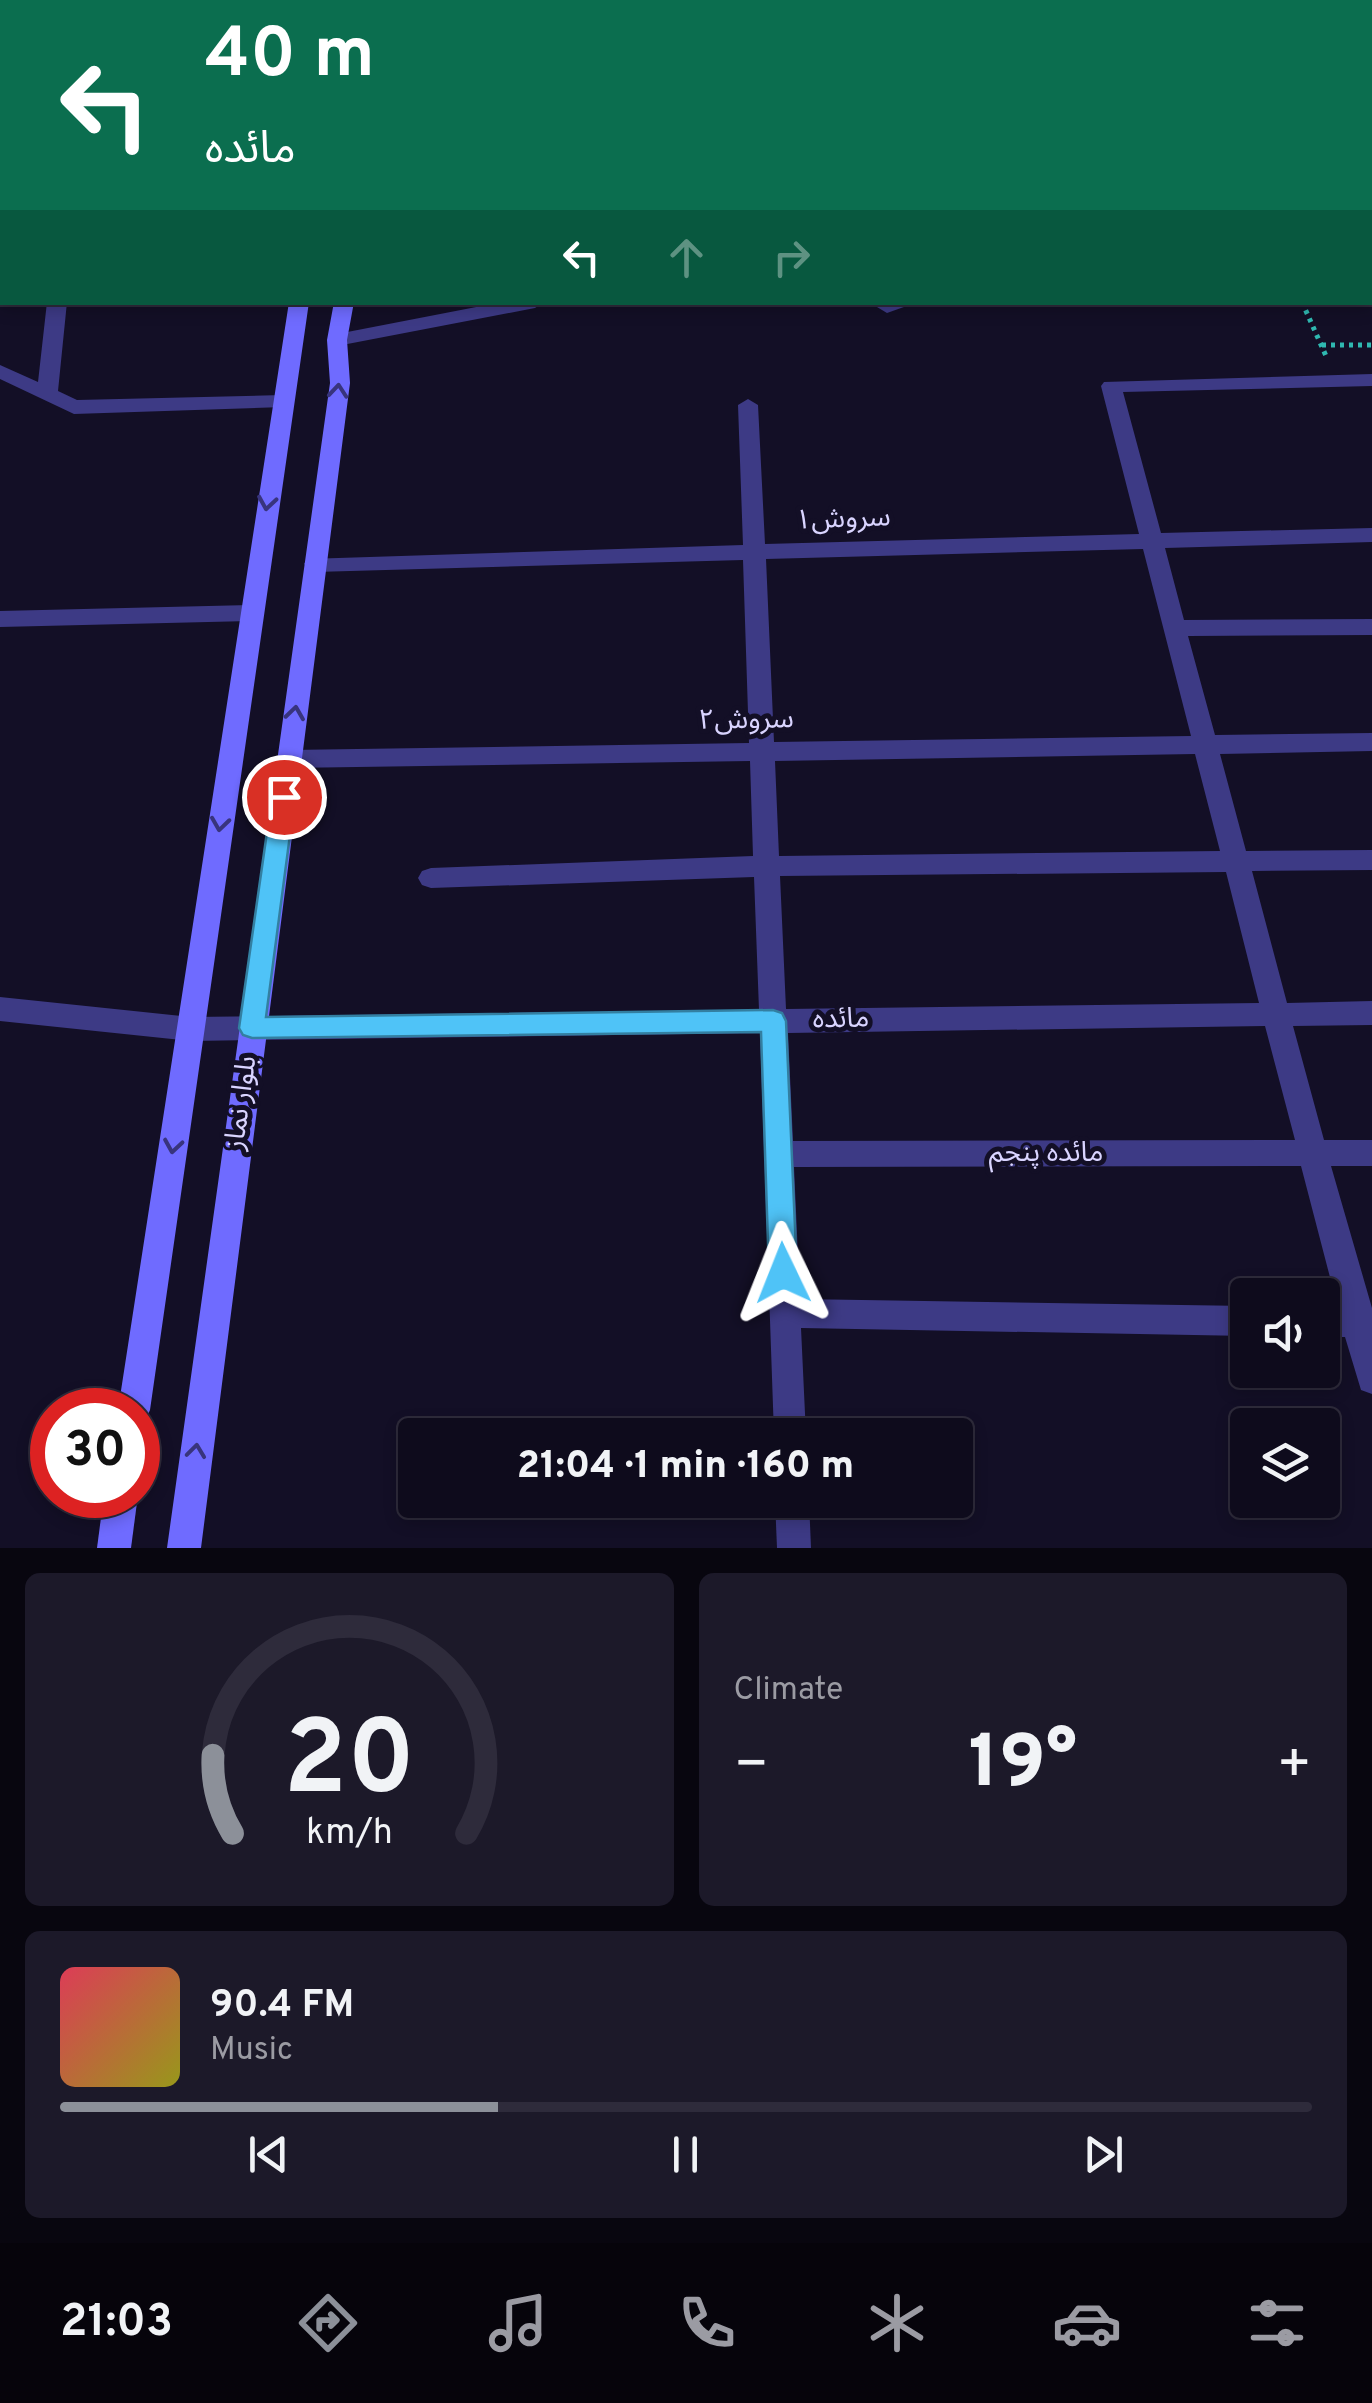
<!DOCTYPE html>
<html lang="en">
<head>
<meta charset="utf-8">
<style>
	:root { --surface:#0e0b1c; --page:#1c1929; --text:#f1f3f6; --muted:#9b9ba3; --line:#2e2b3b; --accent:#8c9099 }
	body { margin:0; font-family:Overpass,"Noto Sans Arabic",sans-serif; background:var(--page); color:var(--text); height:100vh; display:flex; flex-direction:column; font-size:38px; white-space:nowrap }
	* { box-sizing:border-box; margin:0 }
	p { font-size:32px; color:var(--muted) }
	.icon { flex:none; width:55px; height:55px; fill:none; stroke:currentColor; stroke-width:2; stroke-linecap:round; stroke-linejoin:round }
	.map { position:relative; height:1548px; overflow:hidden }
	.panel { display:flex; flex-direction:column; gap:25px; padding:25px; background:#08060f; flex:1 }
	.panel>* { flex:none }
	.guide { position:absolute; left:0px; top:0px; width:1372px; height:305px; box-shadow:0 5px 15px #0003,0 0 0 2px var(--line); background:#0b6e4f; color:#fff; overflow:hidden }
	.tools { position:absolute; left:1230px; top:1278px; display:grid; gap:20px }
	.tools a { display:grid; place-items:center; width:110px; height:110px; border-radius:10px; background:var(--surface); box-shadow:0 5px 15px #0003,0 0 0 2px var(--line); font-size:50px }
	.speed { position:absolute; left:30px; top:1388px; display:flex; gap:20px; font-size:50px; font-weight:700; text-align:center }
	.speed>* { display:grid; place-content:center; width:130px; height:130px; border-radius:50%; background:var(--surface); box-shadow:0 5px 15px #0003,0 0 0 2px var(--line); line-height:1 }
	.speed .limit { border:15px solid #d22; background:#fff; color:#111 }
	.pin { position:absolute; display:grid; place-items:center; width:85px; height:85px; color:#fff; margin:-42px; border:5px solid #fff; border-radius:50%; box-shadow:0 2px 10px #0007 }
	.me { position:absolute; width:110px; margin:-55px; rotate:358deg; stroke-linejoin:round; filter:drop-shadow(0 0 8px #0008) }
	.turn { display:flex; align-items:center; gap:35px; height:210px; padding:0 40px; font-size:45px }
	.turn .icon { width:130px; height:130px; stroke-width:2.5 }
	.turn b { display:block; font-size:70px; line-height:85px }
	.lanes { display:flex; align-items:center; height:95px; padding:0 40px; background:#0003; justify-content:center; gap:50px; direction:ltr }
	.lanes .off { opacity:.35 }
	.big { font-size:75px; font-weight:800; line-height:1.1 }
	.panel .card { flex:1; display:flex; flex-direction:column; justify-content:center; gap:15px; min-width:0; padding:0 35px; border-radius:15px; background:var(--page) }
	.panel .dial { align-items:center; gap:0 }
	.dial svg { height:260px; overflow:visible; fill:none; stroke:var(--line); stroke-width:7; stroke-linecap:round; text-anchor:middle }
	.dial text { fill:var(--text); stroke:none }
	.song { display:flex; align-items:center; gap:30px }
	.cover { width:120px; height:120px; border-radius:15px; background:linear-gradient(135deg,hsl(350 70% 55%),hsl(60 70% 35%)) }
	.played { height:10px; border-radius:5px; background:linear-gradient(90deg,var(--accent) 35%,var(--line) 35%) }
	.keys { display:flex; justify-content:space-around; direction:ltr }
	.heat { display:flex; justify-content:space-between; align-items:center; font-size:55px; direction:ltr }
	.panel .tiles { flex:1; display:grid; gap:25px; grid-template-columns:1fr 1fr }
	.card:last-child { grid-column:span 2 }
	.trip { position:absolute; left:398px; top:1418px; width:575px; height:100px; border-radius:10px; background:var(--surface); box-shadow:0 5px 15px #0003,0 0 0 2px var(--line); font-weight:800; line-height:100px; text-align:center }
	.tabs { display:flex; height:160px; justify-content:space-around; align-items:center; background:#06040b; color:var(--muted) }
	.tabs .icon { width:70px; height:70px }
	.tabs .on { color:var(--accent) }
	.tabs b { font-size:45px; color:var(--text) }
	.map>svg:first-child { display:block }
</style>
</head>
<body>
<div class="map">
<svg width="1372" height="1548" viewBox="0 0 1372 1548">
	<rect width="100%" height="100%" fill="#130f26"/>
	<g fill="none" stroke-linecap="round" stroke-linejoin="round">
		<g stroke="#2fb8b0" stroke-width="5" stroke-dasharray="4 5" stroke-linecap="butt">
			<path d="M1302,302L1326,356"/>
			<path d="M1322,345H1372"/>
		</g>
		<g fill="#3d3a85" fill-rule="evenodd">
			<path d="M1308,0H1325L1326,2H1310Z"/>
			<rect x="1370" y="65" width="2" height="13"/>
			<rect x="1370" y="194" width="2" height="12"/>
			<path d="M0,214L2,215V226H0Z"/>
			<path d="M47,302H67L58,391L77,400L283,395L293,401L283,407L74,414L0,379V365L38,382Z"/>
			<path d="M502,302H544L535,308L337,346L327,340L337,334Z"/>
			<path d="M918,302L887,313L877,307L881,302Z"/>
			<path d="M1372,374V386L1123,392L1161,533L1372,528V542L1165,548L1184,620L1372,619V635L1188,636L1215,735L1372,733V751L1220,754L1246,851L1372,850V870L1252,871L1287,1003L1372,1001V1025L1293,1026L1324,1140H1372V1166H1331L1372,1308V1394L1361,1390L1345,1337H1322V1307L1338,1308L1301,1166L794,1167L800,1299L1248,1306V1336L801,1328L806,1435H774L760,1033L191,1041L0,1021V997L191,1017L759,1010L754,877L431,888L422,885L418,878L422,871L431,868L753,856L750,761L289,768L280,766L277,759L280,752L289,750L749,743L743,560L315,572L304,564L307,559L743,545L738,405L748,399L758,405L765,544L1139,534L1101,386L1104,382ZM1143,549L1191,736L774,742L766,559ZM1195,754L1220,851L779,856L775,761ZM1226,872L1259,1003L786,1009L780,876ZM1265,1026L1295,1140L793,1141L788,1033Z"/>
			<path d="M250,605L262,613L250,621L0,627V611Z"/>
			<path d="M775,1500H809L811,1548H777Z"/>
		</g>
		<g fill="#6f6bff" fill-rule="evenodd">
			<path d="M406,0H430L431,2H408Z"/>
			<rect x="0" y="74" width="2" height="10"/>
			<rect x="0" y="100" width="2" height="10"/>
			<path d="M289,302H309L150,1410L145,1421L138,1424V1410H118Z"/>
			<path d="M334,302H354L347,340L350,383L201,1548H167L330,383L327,340Z"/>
			<path d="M104,1495H138L131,1548H97Z"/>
		</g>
	</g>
	<defs><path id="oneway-chevron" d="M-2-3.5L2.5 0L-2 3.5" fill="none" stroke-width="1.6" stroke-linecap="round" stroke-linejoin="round" transform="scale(2.5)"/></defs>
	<g stroke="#38347d">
		<use href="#oneway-chevron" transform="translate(338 391) rotate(-85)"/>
		<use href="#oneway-chevron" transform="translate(267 503) rotate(99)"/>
		<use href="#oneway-chevron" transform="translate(295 713) rotate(-82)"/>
		<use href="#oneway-chevron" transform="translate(220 824) rotate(98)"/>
		<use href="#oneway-chevron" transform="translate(173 1146) rotate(99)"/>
		<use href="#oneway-chevron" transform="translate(196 1451) rotate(-83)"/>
	</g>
	<path fill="#4fc3f7" stroke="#337fa1" stroke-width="2.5" d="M284,788L295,797L266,1017L773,1010L782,1013L786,1021L797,1273L793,1282L783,1286L773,1282L769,1273L761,1032L252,1038L243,1035L239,1028L272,797Z"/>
	<g text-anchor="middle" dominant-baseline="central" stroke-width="10" stroke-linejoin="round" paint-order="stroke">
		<g font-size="28" fill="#d9d4ff" stroke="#130f26">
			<text transform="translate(843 520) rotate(-2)">سروش۱</text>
			<text transform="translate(746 721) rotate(-1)">سروش۲</text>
			<text transform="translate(841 1020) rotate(-1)">مائده</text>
			<text transform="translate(242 1103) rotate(-82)">بلوار نماز</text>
			<text x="1046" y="1154">مائده پنجم</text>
		</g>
	</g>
</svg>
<div class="tools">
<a><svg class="icon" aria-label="sound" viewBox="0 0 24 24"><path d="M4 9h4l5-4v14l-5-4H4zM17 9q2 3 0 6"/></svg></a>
<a><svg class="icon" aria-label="layers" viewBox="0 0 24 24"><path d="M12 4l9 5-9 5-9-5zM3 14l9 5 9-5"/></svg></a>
</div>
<div class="speed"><div class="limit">30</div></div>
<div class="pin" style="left:284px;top:797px;background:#d93025"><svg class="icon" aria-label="arrive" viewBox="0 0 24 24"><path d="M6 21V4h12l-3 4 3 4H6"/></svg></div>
<svg class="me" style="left:783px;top:1273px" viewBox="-20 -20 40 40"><path d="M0-17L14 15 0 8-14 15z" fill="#4fc3f7" stroke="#fff" stroke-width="4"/></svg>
<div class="trip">21:04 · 1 min · 160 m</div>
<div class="guide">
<div class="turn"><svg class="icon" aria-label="left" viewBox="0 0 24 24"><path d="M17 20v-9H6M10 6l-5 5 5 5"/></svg><div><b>40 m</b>مائده</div></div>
<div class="lanes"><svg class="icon" aria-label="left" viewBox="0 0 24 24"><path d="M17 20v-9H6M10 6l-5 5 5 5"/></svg><svg class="icon off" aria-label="ahead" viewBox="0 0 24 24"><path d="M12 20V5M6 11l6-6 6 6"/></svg><svg class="icon off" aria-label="right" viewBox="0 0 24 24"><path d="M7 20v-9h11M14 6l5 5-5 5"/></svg></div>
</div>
</div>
<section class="panel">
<div class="tiles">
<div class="card dial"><svg viewBox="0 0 100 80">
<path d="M14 69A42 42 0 1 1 86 69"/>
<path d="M14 69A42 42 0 0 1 8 45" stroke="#8c9099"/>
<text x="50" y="56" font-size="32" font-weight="700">20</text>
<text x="50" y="72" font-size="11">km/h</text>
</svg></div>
<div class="card"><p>Climate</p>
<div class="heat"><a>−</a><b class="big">19°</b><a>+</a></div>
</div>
<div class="card">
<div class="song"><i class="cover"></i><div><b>90.4 FM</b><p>Music</p></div></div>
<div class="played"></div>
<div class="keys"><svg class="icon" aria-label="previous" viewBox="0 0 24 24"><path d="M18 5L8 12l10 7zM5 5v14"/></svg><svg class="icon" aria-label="pause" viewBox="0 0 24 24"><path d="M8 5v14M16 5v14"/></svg><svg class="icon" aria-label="next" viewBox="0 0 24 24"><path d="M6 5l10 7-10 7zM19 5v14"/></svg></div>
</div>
</div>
</section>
<nav class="tabs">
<b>21:03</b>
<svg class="icon on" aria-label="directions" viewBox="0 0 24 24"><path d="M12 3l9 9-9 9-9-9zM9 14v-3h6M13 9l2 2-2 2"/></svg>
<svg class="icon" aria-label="music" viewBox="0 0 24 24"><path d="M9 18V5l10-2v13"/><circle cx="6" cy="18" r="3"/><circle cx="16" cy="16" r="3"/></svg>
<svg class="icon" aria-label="phone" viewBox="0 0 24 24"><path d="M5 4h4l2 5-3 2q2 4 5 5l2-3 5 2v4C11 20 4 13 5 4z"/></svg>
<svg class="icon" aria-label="climate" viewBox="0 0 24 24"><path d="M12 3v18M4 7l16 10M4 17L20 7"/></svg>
<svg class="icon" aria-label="car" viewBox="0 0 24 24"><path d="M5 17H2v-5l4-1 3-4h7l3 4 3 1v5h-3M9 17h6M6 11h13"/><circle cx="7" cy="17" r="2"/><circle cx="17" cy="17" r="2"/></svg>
<svg class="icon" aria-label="filters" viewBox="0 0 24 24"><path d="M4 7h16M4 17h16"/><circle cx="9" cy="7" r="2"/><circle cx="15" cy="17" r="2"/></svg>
</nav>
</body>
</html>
